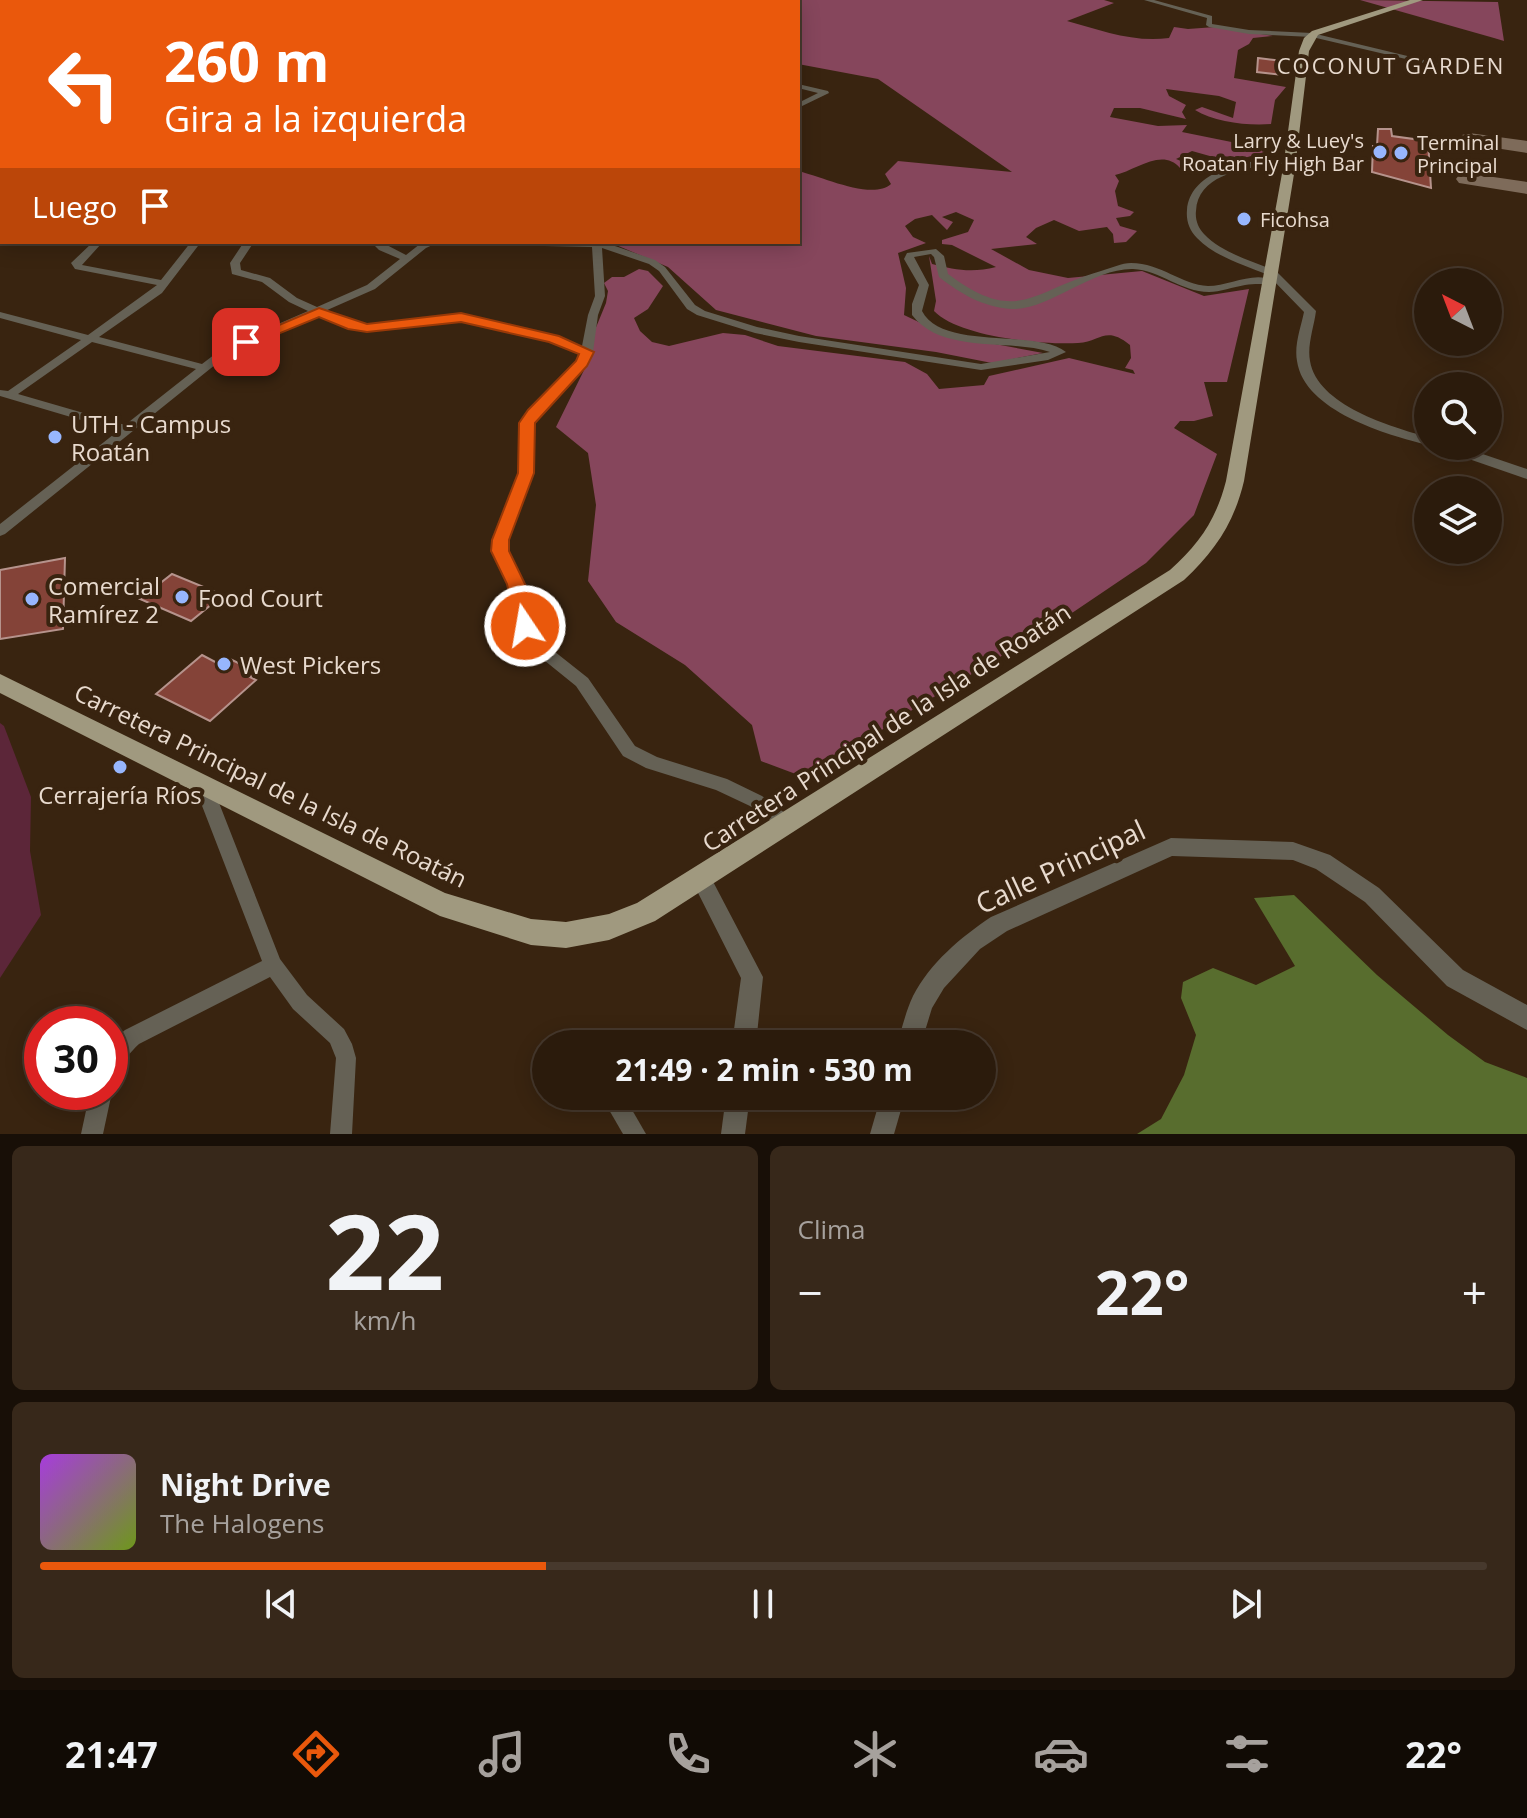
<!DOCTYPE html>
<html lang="es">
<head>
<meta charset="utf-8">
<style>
	:root { --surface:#2b1b0c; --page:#37281a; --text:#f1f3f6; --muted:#a6a19d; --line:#47392d; --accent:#ea580c }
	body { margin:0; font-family:"Open Sans",sans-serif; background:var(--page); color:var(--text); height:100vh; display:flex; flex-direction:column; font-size:30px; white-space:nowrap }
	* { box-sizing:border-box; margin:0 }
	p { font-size:26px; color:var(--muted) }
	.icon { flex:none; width:44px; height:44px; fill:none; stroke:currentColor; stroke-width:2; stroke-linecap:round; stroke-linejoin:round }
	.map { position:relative; height:1134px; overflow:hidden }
	.panel { display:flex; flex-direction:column; gap:12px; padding:12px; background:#180f07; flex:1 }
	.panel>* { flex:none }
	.hud { position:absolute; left:0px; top:0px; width:800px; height:244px; box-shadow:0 4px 20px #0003,0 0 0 2px var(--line); background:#ea580c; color:#fff; overflow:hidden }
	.needle { width:52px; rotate:318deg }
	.buttons { position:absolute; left:1414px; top:268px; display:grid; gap:16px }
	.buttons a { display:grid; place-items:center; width:88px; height:88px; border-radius:50%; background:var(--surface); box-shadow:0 4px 20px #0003,0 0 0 2px var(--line); font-size:40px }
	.speed { position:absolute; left:24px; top:1006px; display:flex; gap:16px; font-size:40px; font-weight:700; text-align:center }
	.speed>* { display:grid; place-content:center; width:104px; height:104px; border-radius:50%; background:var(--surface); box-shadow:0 4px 20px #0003,0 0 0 2px var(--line); line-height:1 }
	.speed .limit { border:12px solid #d22; background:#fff; color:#111 }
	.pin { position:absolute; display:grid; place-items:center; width:68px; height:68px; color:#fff; margin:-34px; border-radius:16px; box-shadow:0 4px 12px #0006 }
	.me { position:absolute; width:88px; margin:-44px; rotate:348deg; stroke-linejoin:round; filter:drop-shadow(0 0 6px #0008) }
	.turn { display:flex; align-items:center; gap:28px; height:168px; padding:0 32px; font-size:36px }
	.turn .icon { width:104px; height:104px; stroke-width:2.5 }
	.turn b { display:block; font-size:56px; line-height:68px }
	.then { display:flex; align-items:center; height:76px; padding:0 32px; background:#0003; gap:16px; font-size:30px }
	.big { font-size:60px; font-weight:700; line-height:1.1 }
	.panel .widget { flex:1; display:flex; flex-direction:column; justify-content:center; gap:12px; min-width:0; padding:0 28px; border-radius:12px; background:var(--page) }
	.panel .dial { align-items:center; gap:0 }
	.dial b { font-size:104px; line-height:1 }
	.song { display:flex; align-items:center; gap:24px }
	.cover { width:96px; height:96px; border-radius:12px; background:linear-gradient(135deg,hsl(280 70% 55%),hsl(80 70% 35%)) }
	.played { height:8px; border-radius:4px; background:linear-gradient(90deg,var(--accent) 35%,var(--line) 35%) }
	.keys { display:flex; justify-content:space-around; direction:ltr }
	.heat { display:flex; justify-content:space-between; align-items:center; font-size:44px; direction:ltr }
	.panel .tiles { flex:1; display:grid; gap:12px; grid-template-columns:1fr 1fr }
	.widget:last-child { grid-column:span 2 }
	.trip { position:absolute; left:532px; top:1030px; width:464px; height:80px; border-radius:40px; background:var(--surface); box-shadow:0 4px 20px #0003,0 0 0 2px var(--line); font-weight:700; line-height:80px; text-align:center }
	.dock { display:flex; height:128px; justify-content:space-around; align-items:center; background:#110b05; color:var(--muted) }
	.dock .icon { width:56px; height:56px }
	.dock .current { color:var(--accent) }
	.dock b { font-size:36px; color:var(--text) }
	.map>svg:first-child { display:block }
</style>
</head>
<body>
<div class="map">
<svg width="1527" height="1134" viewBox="0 0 1527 1134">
	<rect width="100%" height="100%" fill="#392410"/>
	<path fill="#5c2639" d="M0,723L4,726L31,797L30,851L41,915L0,978Z"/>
	<g fill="#86465c">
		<path d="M433,0H1104L1114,3L1067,21C1100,30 1134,43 1169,38L1174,27L1188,29L1215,27L1273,36L1253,38L1249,44L1238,50L1234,78L1286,87L1275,100L1271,124C1248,126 1214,122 1195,110L1202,107L1233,118L1236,102L1219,96L1166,89L1169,96L1186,105L1182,112L1186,119L1140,108H1114L1110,117L1158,126L1187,125L1182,132L1271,150L1231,162L1192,151L1176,159L1193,166L1190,169L1180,168C1162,147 1135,171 1115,175L1119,181L1115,191L1118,206L1134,212L1130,216L1116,218L1120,226L1137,231L1126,242L1114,243L1113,234L1107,227L1079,231L1054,220L1036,228L1026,237L1037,244L991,249L1029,270L1068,278L1142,271L1204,296L1249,289L1227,382H1204L1213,416L1194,421H1180L1174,428L1217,454L1194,515L1146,563L1069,615L904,715L809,779L761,761L752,725L685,665L616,622L588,581L596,505L588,453L556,427L588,362V347L606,303L608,291L604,283L612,277H624L639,269L648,271L663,286L648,309L634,318L640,331L652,342L669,346L723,333L745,335L778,346L905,362L927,374L939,389L984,385L989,376L1069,358L1135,374L1133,370L1125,368L1131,358L1130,345C1105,325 1101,342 1078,343C1042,345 959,337 934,311L936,301L929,256L932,264C954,270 973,273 996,267L952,245L942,244V240L968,232L974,220L956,212L942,217L953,222L947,230L932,215L915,219L905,226L913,237L926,243L898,253L906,288L904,315L946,335L1043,353L992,363L936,352L816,336L716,310L668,267L609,242H798V171C821,176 872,201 891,184L885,174L898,161L1012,172L878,79L798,64V2H430Z"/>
		<path d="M1360,0L1498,2L1504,41L1494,38Z"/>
	</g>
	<path fill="#586d2e" d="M1294,895L1377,975L1448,1035L1485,1062L1527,1078V1134H1137L1161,1119L1184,1075L1196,1035L1181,998L1183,982L1213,968L1256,985L1295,966L1254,898Z"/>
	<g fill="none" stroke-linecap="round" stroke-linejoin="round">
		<g fill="#7e6b5a" fill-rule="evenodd">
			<path d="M1469,133L1527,141V153L1462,143L1459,139L1462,135Z"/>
			<path d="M1466,173L1527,182V194L1459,183L1456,179L1459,175Z"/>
		</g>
	</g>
	<g fill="#844338" stroke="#b6938c" stroke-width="2">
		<path d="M1258,58L1283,61L1282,75L1257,72Z"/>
		<path d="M1378,129H1391L1392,136L1428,141L1431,188L1372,172L1373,146H1377Z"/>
		<path d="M65,558L63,629L0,639V570Z"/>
		<path d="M172,574L223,595L191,621L140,599Z"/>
		<path d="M202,655L217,663L224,656L257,672L250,677L256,680L210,721L156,694Z"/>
	</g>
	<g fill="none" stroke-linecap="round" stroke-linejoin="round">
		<g fill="#656155" fill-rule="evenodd">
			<path d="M1144,0H1154L1212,16V24L1249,30L1312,33L1478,73L1474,75L1312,37L1249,34L1209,27L1206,25L1207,18Z"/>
			<rect x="0" y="47" width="2" height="4"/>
			<rect x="0" y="70" width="2" height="4"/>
			<rect x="0" y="84" width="2" height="4"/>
			<path d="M798,84L828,91L829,93L798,108V103L818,93L798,88Z"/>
			<path d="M1290,157L1293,158V162C1261,167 1198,168 1196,211C1195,219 1198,228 1204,234C1222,253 1252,261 1276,271V275H1268C1245,265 1215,257 1197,238C1189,230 1186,220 1187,210C1191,166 1256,160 1290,157Z"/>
			<rect x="0" y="206" width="2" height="6"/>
			<path d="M93,242L101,244L82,265L161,280L191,242H201L162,293L99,337L202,364L223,348L308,311L289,302L262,282L232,274L230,263L244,242H254L240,263L241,270L270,278L297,298L317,307L367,285L400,259L379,250L371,242H381L406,255L420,244L439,242L426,248L375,289L325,311L355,323L367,325L461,314L558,337L582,346L588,315L595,296L592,247L493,245L488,242H602L618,247L655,260L665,267L695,305L705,311L757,327L799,336L981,364L1050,352C1008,338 943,355 912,315V304L919,285L904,259L907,253L936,249L944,256L948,274C1018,326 1031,291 1101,271C1111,268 1122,263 1131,263C1161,263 1182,285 1208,286C1229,286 1255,270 1274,281C1266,286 1255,283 1245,285C1233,287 1220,292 1209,292C1181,292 1160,270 1133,269C1092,268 1048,311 1011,309C983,307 961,294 939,277L934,257L931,254L914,257L929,285L922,311C943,351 1034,328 1066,352L1048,360L981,370L799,342L755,333L697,315L687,309L659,271L649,264L602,248L605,296L598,315L593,352L586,365L539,414L532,433V473L512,523L507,551L523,584L532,626L540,640L588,678L635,746L657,757L727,779L762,796L793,819L796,824L793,829L787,832L750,806L716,790L646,768L623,756L576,686L529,648L518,626L509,584L493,551L498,523L520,473V433L527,413L577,362L581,353L550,341L461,320L367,331L349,328L316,315L231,352L5,534L0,536V524L118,431L0,396V390L8,391L81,340L0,318V312L88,335L157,285L75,269L71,263ZM92,342L196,369L125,425L18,394Z"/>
			<path d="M203,778L209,780L212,785L280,959L307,995L344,1029L352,1044L356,1058L352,1134H330L336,1058L330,1043L293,1009L270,977L139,1044C130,1052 119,1068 110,1071V1043L125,1030L262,961L194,785L197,780Z"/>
			<path d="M110,1088L112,1092L103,1134H81L90,1092H110Z"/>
			<path d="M601,1096H624L646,1134H623Z"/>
		</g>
		<g fill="#656155" fill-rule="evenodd">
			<path d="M1268,271H1276L1316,311C1314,327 1307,345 1310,361C1317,405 1391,427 1428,437V445C1387,435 1304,411 1297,361C1294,345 1301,327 1304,312L1268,275Z"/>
			<path d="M1438,446H1459L1527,469V479L1440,449Z"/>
			<path d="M1171,838L1293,842L1330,855L1379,888L1463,970L1527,1005V1030L1447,986L1365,902L1316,869L1293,860L1172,856L1007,931L980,949L944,988L932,1008L921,1044H897C902,1028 906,1011 913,996C930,963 961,937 991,917Z"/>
			<path d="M701,869L708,872L763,977L756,1044H732L741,978L691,879L694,872Z"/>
			<path d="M726,1096H750L745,1134H721Z"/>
			<path d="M881,1096H905L894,1134H870Z"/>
		</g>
		<path fill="#a0997f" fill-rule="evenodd" d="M1410,0H1423L1318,35L1309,51L1295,168L1244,481C1234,523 1215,551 1184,580L655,921L609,940L566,948L531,945L440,916L0,693V674L445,893L531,919L566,922L609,914L637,903L1170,570C1199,544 1216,520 1226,481L1283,168L1299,51L1304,38L1312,31Z"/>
	</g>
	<path fill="#ea580c" stroke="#983908" stroke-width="2" d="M319,308L367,324L461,313L559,336L594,352L587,366L535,423L534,473L509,540V551L525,584L535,626L532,631H518L516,626L507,584L491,551L492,540L518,473L519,423L528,410L576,361L579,354L549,342L461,322L367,332L348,329L319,317L251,345L246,346L239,342Z"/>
	<g fill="#97b6fd" stroke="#392410" stroke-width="3">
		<circle cx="1380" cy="152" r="8"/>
		<circle cx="1401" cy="153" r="8"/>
		<circle cx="1244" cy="219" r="8"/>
		<circle cx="55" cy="437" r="8"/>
		<circle cx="182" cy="597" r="8"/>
		<circle cx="32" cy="599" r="8"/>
		<circle cx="224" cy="664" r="8"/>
		<circle cx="120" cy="767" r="8"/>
	</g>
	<g text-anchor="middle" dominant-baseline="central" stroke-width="8" stroke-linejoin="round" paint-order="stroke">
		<g font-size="20" fill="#e8dace" stroke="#392410" text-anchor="start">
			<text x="1364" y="140" text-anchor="end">Larry &amp; Luey's<tspan x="1364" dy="23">Roatan Fly High Bar</tspan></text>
			<text x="1417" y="142">Terminal<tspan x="1417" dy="23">Principal</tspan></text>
			<text x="1260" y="219">Ficohsa</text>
		</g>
		<g font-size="22" letter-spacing="2" fill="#e8dace" stroke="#392410">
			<text x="1391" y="65">COCONUT GARDEN</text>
		</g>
		<g font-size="24" fill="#e8dace" stroke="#392410" text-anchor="start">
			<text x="71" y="423">UTH - Campus<tspan x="71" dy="28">Roatán</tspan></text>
			<text x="48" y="585">Comercial<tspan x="48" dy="28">Ramírez 2</tspan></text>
			<text x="198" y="597">Food Court</text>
			<text x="240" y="664">West Pickers</text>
			<text x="120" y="794" text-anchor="middle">Cerrajería Ríos</text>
		</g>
		<g font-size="24" fill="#e8dace" stroke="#392410">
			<text transform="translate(886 727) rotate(-33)">Carretera Principal de la Isla de Roatán</text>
			<text transform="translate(271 785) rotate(26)">Carretera Principal de la Isla de Roatán</text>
		</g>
		<g font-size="28" fill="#e8dace" stroke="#392410">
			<text transform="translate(1060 866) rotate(-25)">Calle Principal</text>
		</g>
	</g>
</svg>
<div class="buttons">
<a><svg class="needle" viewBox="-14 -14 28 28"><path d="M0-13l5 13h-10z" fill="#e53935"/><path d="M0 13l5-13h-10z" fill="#a6a19d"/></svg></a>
<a><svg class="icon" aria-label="search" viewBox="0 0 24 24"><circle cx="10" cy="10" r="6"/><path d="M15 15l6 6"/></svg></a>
<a><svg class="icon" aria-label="layers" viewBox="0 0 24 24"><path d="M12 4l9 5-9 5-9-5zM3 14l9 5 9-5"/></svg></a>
</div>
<div class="speed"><div class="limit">30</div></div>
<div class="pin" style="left:246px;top:342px;background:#d93025"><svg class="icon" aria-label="arrive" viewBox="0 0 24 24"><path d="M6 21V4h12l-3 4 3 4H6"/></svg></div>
<svg class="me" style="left:525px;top:626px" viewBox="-20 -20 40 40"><circle r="17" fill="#ea580c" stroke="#fff" stroke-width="3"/><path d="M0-11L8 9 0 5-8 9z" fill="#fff"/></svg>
<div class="trip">21:49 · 2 min · 530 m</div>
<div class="hud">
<div class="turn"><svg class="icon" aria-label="left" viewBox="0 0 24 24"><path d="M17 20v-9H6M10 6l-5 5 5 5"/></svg><div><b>260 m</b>Gira a la izquierda</div></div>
<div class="then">Luego<svg class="icon" aria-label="arrive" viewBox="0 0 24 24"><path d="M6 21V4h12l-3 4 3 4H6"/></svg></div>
</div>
</div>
<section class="panel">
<div class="tiles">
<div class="widget dial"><b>22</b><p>km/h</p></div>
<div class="widget"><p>Clima</p>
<div class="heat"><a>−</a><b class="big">22°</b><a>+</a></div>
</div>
<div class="widget">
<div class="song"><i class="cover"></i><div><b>Night Drive</b><p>The Halogens</p></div></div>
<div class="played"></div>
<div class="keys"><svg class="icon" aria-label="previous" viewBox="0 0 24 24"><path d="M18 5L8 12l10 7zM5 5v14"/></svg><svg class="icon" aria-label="pause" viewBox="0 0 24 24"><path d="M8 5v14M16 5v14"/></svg><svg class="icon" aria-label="next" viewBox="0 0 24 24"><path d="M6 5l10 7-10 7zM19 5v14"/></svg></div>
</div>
</div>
</section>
<nav class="dock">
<b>21:47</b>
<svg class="icon current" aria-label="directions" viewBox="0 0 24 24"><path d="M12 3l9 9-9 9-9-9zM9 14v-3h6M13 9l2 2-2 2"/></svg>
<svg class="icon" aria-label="music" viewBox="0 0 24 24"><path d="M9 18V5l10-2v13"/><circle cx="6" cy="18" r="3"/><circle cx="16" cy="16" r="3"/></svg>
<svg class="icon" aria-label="phone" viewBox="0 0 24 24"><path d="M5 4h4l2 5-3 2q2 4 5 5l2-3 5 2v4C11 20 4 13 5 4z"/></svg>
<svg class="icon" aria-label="climate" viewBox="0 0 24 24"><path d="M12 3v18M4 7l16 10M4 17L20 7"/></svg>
<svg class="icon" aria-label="car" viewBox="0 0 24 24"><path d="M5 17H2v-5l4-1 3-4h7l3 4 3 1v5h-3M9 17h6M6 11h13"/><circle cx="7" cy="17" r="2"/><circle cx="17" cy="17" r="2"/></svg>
<svg class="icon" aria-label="filters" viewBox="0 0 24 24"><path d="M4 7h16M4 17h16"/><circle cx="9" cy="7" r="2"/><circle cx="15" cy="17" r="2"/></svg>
<b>22°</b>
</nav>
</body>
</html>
